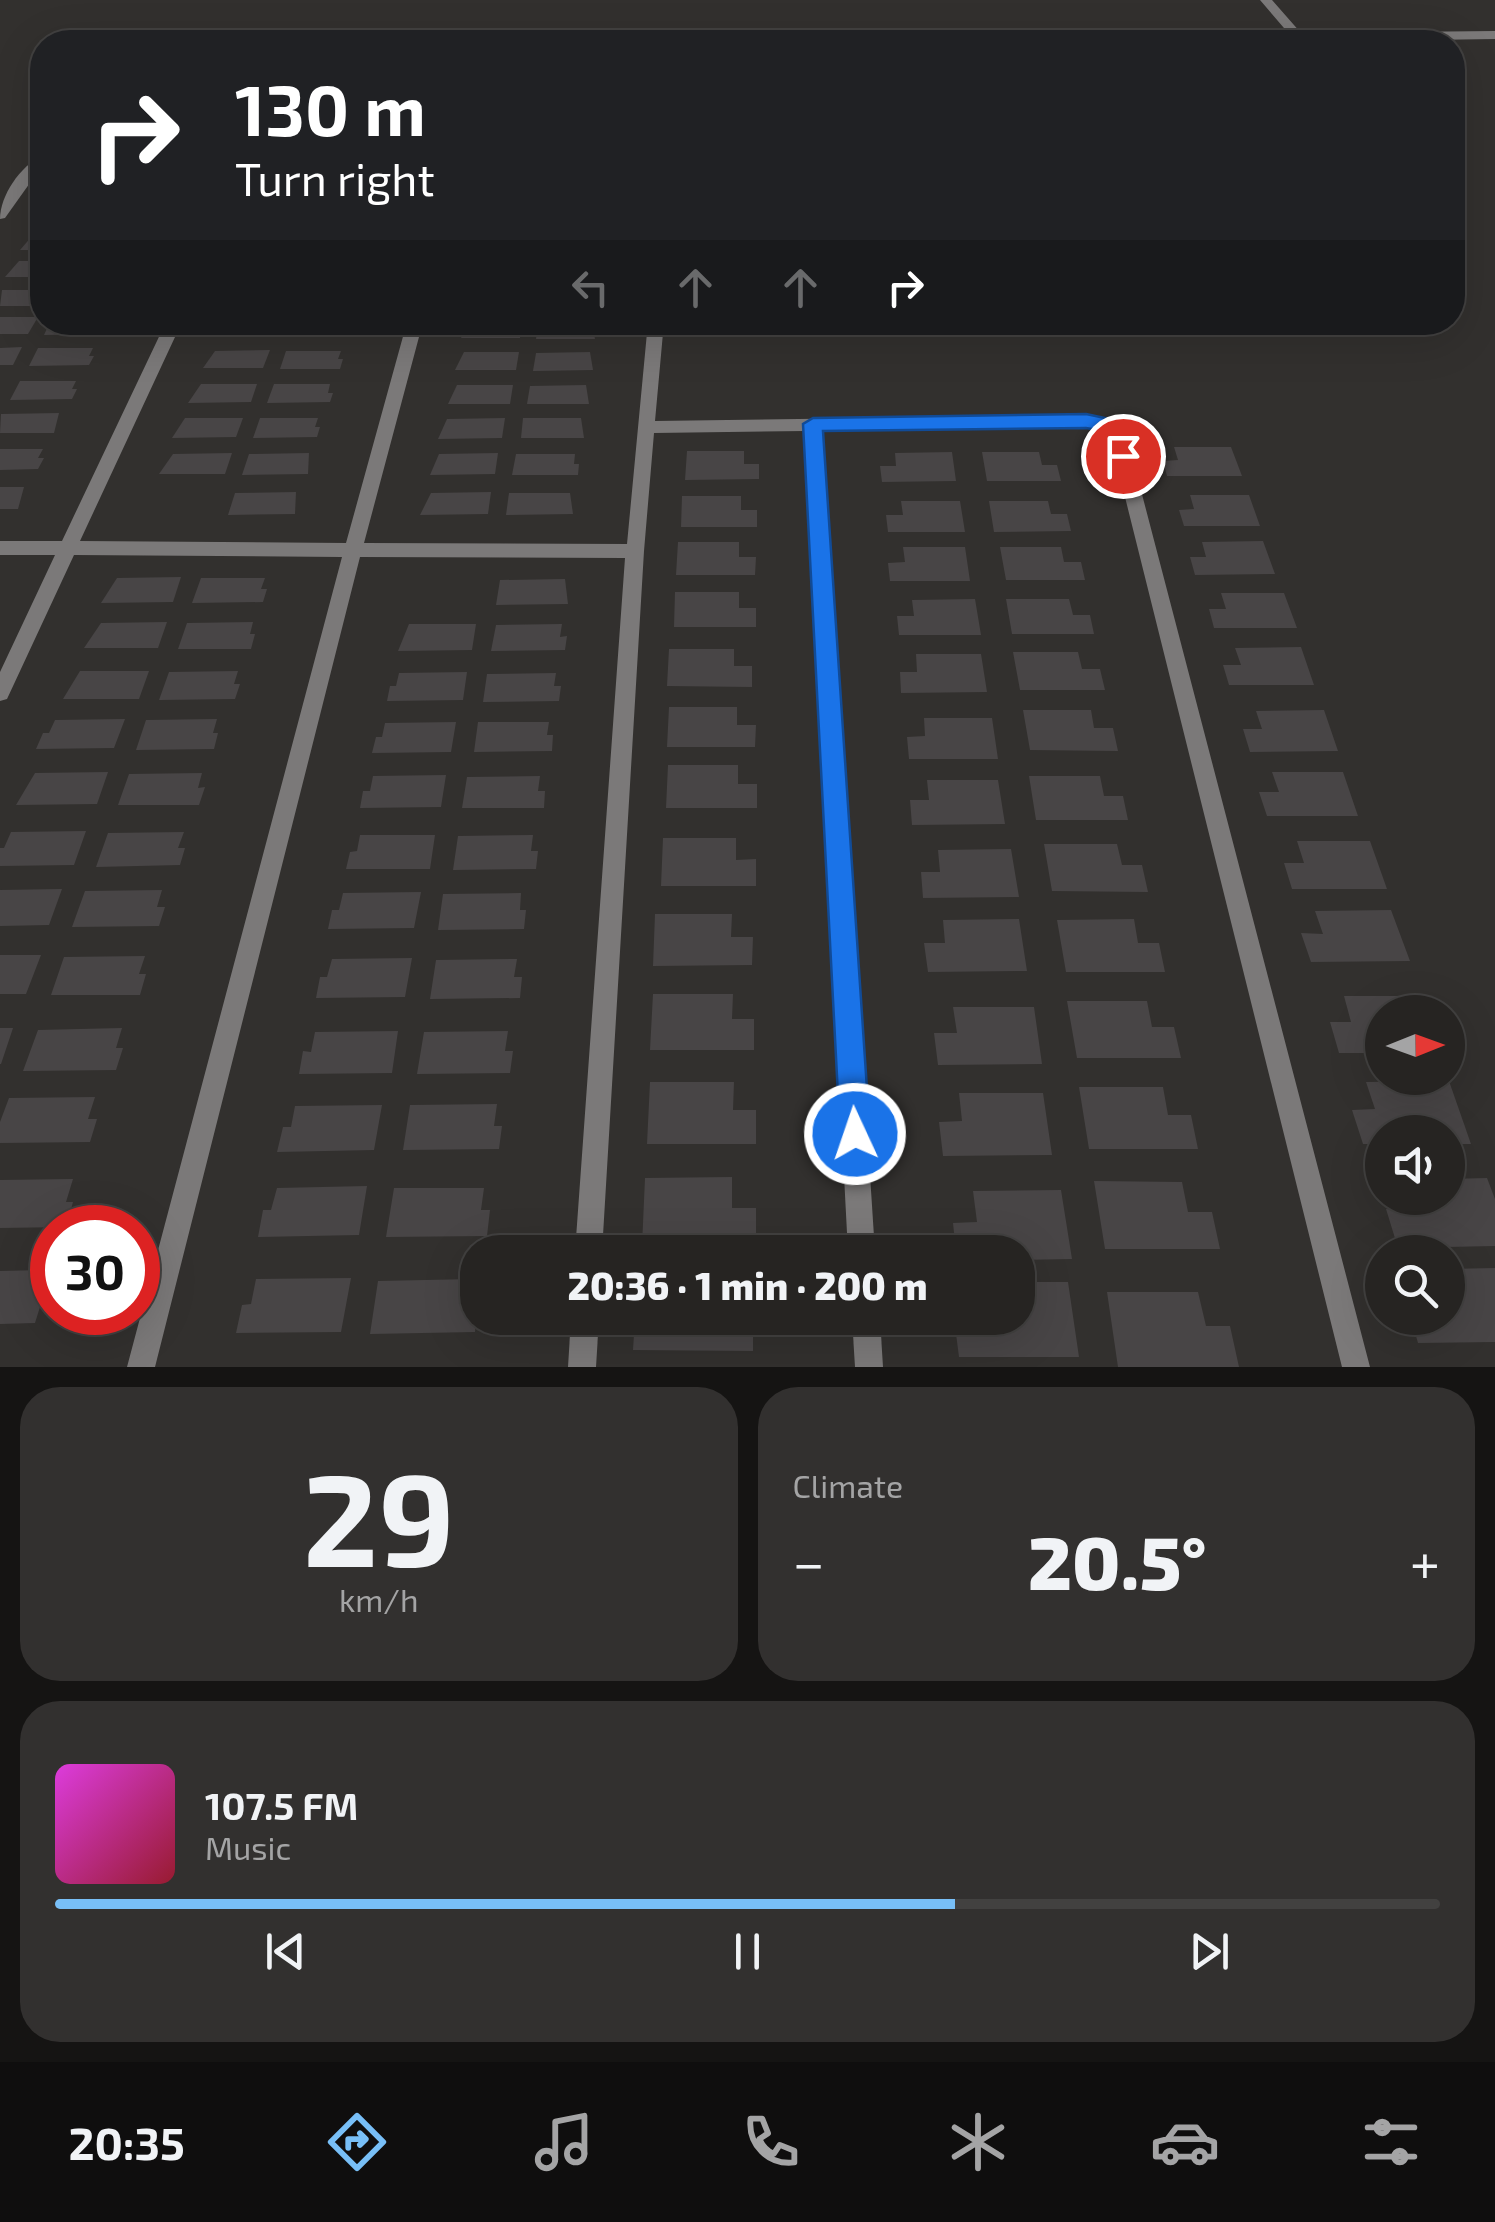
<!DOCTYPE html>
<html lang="en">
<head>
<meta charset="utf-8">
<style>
	:root { --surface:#262422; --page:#32302f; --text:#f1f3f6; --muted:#a4a4a5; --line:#424140; --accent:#78bff7 }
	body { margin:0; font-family:"Exo 2",sans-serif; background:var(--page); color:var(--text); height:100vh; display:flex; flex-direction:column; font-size:38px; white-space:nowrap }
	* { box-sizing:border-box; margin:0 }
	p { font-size:32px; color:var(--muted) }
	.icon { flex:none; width:55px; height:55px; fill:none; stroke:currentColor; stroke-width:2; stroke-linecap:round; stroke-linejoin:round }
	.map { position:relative; height:1367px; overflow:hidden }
	.details { display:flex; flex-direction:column; gap:20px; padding:20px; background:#151413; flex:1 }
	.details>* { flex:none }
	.top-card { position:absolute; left:30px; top:30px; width:1435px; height:305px; border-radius:40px; box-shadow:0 10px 40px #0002,0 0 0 2px var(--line); background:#202124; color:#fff; overflow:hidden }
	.needle { width:65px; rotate:89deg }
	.tools { position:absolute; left:1365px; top:995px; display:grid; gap:20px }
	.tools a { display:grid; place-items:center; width:100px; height:100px; border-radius:50%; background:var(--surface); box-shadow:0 10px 40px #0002,0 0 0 2px var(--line); font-size:50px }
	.speed { position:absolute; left:30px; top:1205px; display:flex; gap:20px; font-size:50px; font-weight:700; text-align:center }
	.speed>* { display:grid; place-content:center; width:130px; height:130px; border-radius:50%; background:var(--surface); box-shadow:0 10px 40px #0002,0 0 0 2px var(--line); line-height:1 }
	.speed .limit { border:15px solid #d22; background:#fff; color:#111 }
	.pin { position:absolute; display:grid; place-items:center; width:85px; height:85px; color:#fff; margin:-42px; border:5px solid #fff; border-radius:50%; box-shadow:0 2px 10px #0007 }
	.me { position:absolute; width:110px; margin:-55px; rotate:357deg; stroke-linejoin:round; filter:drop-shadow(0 0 8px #0008) }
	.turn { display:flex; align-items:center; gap:35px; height:210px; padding:0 40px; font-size:45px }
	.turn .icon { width:130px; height:130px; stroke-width:2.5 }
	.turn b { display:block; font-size:70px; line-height:85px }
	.lanes { display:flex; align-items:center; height:95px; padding:0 40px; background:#0003; justify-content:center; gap:50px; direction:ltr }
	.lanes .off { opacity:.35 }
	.big { font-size:75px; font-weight:800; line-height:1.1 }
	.details .card { flex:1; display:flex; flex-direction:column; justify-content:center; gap:15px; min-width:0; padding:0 35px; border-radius:40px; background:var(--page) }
	.details .dial { align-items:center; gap:0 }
	.dial b { font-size:130px; line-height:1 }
	.song { display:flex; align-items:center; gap:30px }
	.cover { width:120px; height:120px; border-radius:15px; background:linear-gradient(135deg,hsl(300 70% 55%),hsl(350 70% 35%)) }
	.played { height:10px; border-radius:5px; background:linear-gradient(90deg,var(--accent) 65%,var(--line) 65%) }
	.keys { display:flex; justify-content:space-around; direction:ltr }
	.heat { display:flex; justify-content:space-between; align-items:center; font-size:55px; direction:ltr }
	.details .tiles { flex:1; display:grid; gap:20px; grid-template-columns:1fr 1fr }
	.card:last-child { grid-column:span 2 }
	.trip { position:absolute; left:460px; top:1235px; width:575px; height:100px; border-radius:40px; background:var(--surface); box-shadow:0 10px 40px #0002,0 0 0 2px var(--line); font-weight:800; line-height:100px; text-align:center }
	.tabs { display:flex; height:160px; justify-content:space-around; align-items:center; background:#0f0e0e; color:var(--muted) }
	.tabs .icon { width:70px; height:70px }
	.tabs .on { color:var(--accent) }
	.tabs b { font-size:45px; color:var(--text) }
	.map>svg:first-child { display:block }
</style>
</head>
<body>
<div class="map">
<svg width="1495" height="1367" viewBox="0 0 1495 1367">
	<rect width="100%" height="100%" fill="#32302e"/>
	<g fill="#484546">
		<path d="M33,235H42V250H20Z"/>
		<path d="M19,261H42V277H5Z"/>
		<path d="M2,290H42V306H0Z"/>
		<path d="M0,317H38L28,334H0Z"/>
		<path d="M50,322H104L107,325L103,334L44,335Z"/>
		<path d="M224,322H278L273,337H214Z"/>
		<path d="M294,322H347L346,328H351L348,337H289Z"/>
		<path d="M469,322H522L520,338H461Z"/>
		<path d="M538,322H592L595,339H536Z"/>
		<path d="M22,347L13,365H0V348Z"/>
		<path d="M38,348H93L89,356H94L89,365L29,366Z"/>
		<path d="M270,350L263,368H203L215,351Z"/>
		<path d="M286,351H341L338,359H343L340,369H280Z"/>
		<path d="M464,352H519L516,370H455Z"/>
		<path d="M590,352L593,370L533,371L536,353Z"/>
		<path d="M20,381H76L72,389H77L72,399L10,400Z"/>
		<path d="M201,384H257L251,402L188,403Z"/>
		<path d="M274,384H330L328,393H333L330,402L267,403Z"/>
		<path d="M457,385H513L510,404H448Z"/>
		<path d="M586,385L589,404H527L530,386Z"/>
		<path d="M59,413L54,433H0L1,414Z"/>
		<path d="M185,418H243L236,437L172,438Z"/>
		<path d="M260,418H318L315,427H320L317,437L253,438Z"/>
		<path d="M505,418L502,438L438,439L447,419Z"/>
		<path d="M523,418H581L584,438H521Z"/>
		<path d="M1174,447H1231L1242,476H1167L1163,461L1178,460Z"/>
		<path d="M0,449H43L38,458H44L38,469L0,470Z"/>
		<path d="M687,451H744V464H759V479L685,480Z"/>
		<path d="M952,452L956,481L882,482L880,466H896L895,453Z"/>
		<path d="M982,452H1039L1042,465H1057L1061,481H987Z"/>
		<path d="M232,453L225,474H159L173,454Z"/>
		<path d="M309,453L308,474L242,475L249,454Z"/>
		<path d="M498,453L495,474L430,475L439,454Z"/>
		<path d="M516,454H575L574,464H579L578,475H512Z"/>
		<path d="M0,487H24L18,509H0Z"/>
		<path d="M296,492L295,514L228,515L235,493Z"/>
		<path d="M491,492L488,514L420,515L431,493Z"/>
		<path d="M509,493H570L573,514L506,515Z"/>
		<path d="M1190,495H1249L1260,526H1184L1179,510L1194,509Z"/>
		<path d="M682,496H741V510H757V527H681Z"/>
		<path d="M901,501H960L965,532H888L886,515H903Z"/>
		<path d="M989,501H1048L1051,514H1067L1071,531L994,532Z"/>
		<path d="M1263,541L1275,574L1195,575L1190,557H1206L1202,542Z"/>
		<path d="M678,542H739V557H756L755,575H676Z"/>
		<path d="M903,547H965L970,581H890L888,563L905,562Z"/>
		<path d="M1000,547H1061L1064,562H1081L1085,580H1006Z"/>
		<path d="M181,577L173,602L101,603L117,578Z"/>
		<path d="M201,578H265L261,589H267L263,602L192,603Z"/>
		<path d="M565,579L568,604L496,605L500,580Z"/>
		<path d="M675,592H739V608H756V627H674Z"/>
		<path d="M1221,593H1284L1297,628H1214L1209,609H1226Z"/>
		<path d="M975,599L981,635H899L897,616H914L912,600Z"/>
		<path d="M1006,599H1069L1073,615H1090L1094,634H1012Z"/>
		<path d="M167,622L158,648H84L101,623Z"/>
		<path d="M253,622L250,634H255L251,649H178L187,623Z"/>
		<path d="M409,624H476L472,650L398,651Z"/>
		<path d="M562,624L560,637L567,636L565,650L491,651L496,625Z"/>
		<path d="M1301,647L1314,685H1229L1223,665H1241L1235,648Z"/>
		<path d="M669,649H734V666H752V687L667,686Z"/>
		<path d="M1013,652H1078L1082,669H1100L1105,690H1020Z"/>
		<path d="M916,654H981L987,692L901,693L900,672H917Z"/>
		<path d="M80,671H149L139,699H63Z"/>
		<path d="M238,671L234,684H240L235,699L159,700L169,672Z"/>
		<path d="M467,672L463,700L387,701L390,686H396L399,673Z"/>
		<path d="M556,673L554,686H561L559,701L483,702L487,674Z"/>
		<path d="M669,707H737V725H756L755,747H667Z"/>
		<path d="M1023,710H1091L1094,728H1113L1118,751L1030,750Z"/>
		<path d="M1324,710L1338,751L1250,752L1243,729H1262L1256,711Z"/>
		<path d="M924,718H992L998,759H909L907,737L925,736Z"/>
		<path d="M125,719L114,748L36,749L43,733H49L55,720Z"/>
		<path d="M217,719L213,733H218L214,749L136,750L146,720Z"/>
		<path d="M456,722L451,752L372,753L376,737H382L385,723Z"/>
		<path d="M478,722H549L547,735H553L552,751L474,752Z"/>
		<path d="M668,765H738V784H757V808H666Z"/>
		<path d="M108,772L97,804L16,805L35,773Z"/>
		<path d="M1272,772H1343L1358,816H1267L1259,792H1279Z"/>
		<path d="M202,773L198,788L205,787L199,805H118L129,774Z"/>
		<path d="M446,775L441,807L360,808L363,791H370L373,776Z"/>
		<path d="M540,776L538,791H545L544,808H462L467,777Z"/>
		<path d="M1029,776H1100L1104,796H1123L1128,820H1036Z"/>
		<path d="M927,780H998L1005,824L912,825L910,800H929Z"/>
		<path d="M86,831L74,865L0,866V848H4L11,832Z"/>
		<path d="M184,832L178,848H185L180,865L96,867L108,833Z"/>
		<path d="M360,835H435L430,869H346L350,852L357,851Z"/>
		<path d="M533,835L531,851H538L536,869L453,870L458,836Z"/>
		<path d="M663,838H736V860L756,859V886H661Z"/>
		<path d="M1297,841H1370L1387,889H1292L1284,863H1304Z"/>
		<path d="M1044,844H1117L1122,865H1142L1148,892L1052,891Z"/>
		<path d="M1011,849L1019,897L923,898L921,872H940L938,850Z"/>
		<path d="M62,889L49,925L0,926V890Z"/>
		<path d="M162,890L157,907H165L159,926L72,927L85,891Z"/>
		<path d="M421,892L414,928L328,929L332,910H339L343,893Z"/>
		<path d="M521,893L520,910H526L524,929L438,930L443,894Z"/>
		<path d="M1391,910L1410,961L1311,962L1301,933L1323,934L1315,911Z"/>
		<path d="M655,914H732L731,937H753L752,965L653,966Z"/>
		<path d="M1019,919L1027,971L928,972L924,943H945L943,920Z"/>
		<path d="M1134,919L1138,943H1159L1165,972H1066L1057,920Z"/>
		<path d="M0,955H41L26,994H0Z"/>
		<path d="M145,956L139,974H146L140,995H51L64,957Z"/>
		<path d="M412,958L405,997L316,998L320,977H327L332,959Z"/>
		<path d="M517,959L514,977H522L520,998L430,999L436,960Z"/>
		<path d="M653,994H733L732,1019H754V1050H650Z"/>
		<path d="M1344,996H1423L1429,1012H1382V1053H1339L1330,1022H1351Z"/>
		<path d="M1067,1001H1147L1152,1027H1174L1181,1058H1077Z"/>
		<path d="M953,1007H1034L1042,1064L938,1065L934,1033H957Z"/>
		<path d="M0,1028H13L1,1064H0Z"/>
		<path d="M122,1028L116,1048H123L116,1070L23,1071L38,1030Z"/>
		<path d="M398,1031L392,1073L299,1074L303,1051L311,1052L315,1032Z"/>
		<path d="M508,1031L505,1051H513L510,1073L417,1074L424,1032Z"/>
		<path d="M1449,1081L1471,1144H1448V1132H1382V1144H1363L1352,1110L1375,1109L1366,1082Z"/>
		<path d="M650,1082H734L733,1110H756V1144H647Z"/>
		<path d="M1079,1087H1163L1168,1115H1191L1198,1149H1089Z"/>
		<path d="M959,1093H1043L1052,1155L943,1156L939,1122L962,1121Z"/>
		<path d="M95,1097L88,1119H97L90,1142L0,1143V1122L9,1098Z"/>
		<path d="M497,1104L494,1126H502L499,1149L403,1150L410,1105Z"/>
		<path d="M382,1105L374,1150L277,1152L283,1127H291L295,1106Z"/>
		<path d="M732,1177V1208H756V1246H642L645,1178Z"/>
		<path d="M1487,1178L1495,1199V1246L1398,1248L1386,1209L1410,1210L1406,1198H1448V1179Z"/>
		<path d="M73,1179L66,1202H73L66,1227L0,1228V1180Z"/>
		<path d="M1094,1181L1182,1182L1188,1212H1212L1220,1249H1105Z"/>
		<path d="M367,1186L359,1235L258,1237L263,1210H271L277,1188Z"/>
		<path d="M394,1188H484L481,1210H490L487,1236L386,1237Z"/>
		<path d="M1061,1190L1072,1259L1018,1260V1252H956L953,1223L977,1222L973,1191Z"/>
		<path d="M1495,1268V1342L1418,1343L1411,1318H1448V1269Z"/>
		<path d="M43,1270L36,1295L44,1294L35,1323L0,1324V1271Z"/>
		<path d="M351,1278L341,1332L236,1333L242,1305L251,1304L256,1279Z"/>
		<path d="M473,1279L470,1304H478L475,1332L370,1334L378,1281Z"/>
		<path d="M1018,1282H1068L1079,1357H959L954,1318H1018Z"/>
		<path d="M1107,1292H1198L1206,1326H1230L1239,1367H1118Z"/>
		<path d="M635,1318H753V1351L633,1350Z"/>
	</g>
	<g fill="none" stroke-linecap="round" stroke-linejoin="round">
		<g fill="#7b7979" fill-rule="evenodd">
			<path d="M1260,0H1272L1301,33L1495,31V39L1296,42Z"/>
			<path d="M42,156V166L5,218L0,219C0,196 20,166 42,156Z"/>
			<path d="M166,322H182L80,541L346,543L407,322H423L364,543L627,544L648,322H664L655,421L1086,415L1109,420L1132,456L1370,1367H1342L1115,457L1098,429L1086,427L822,431L875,1252H848L805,431L654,433L644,551L602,1252H575L625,558L360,557L155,1367H127L342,557L74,555L7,699L0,701V672L55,555H0V541H62Z"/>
			<path d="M571,1318H599L596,1367H568Z"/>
			<path d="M852,1318H880L883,1367H855Z"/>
		</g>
	</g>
	<path fill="#1a73e8" stroke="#114b97" stroke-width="2.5" d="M1086,414L1110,419L1133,456L1130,461H1116L1097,430L1086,428L823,431L870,1134L865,1145L855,1149L845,1145L840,1134L803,424L813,418Z"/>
</svg>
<div class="tools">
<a><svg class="needle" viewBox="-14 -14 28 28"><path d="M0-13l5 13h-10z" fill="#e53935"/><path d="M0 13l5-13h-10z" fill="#a4a4a5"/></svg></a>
<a><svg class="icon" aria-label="sound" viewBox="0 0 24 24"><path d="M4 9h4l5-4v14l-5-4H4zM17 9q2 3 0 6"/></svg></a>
<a><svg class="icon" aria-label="search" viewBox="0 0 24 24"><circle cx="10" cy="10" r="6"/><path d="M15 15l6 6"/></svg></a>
</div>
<div class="speed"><div class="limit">30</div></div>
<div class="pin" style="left:1123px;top:456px;background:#d93025"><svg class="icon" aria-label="arrive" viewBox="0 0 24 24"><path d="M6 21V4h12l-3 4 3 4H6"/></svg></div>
<svg class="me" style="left:855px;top:1134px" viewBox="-20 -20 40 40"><circle r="17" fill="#1a73e8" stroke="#fff" stroke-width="3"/><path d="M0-11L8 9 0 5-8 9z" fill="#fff"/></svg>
<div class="trip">20:36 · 1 min · 200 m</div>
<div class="top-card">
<div class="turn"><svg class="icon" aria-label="right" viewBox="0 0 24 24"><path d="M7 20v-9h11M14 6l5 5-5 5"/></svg><div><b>130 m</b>Turn right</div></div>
<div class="lanes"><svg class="icon off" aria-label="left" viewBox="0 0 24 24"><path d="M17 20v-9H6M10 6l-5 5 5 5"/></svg><svg class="icon off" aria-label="ahead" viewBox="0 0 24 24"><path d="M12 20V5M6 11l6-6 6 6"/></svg><svg class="icon off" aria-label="ahead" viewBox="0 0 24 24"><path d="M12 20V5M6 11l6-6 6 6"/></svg><svg class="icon" aria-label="right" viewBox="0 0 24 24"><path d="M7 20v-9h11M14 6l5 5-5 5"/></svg></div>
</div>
</div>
<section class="details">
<div class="tiles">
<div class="card dial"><b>29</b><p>km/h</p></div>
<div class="card"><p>Climate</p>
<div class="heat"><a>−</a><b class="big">20.5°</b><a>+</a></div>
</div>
<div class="card">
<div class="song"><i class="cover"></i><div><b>107.5 FM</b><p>Music</p></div></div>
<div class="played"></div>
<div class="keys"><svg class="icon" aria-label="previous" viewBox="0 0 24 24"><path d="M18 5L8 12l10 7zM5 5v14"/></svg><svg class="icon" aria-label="pause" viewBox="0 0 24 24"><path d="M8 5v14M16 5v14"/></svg><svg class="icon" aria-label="next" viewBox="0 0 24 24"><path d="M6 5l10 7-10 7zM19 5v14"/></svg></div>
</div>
</div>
</section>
<nav class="tabs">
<b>20:35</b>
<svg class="icon on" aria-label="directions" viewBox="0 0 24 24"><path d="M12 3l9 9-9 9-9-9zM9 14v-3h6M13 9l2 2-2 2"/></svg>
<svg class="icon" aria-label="music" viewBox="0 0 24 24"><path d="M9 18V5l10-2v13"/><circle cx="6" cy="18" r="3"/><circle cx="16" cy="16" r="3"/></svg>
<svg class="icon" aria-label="phone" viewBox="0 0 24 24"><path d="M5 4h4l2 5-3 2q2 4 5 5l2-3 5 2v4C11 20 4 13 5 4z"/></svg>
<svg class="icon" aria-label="climate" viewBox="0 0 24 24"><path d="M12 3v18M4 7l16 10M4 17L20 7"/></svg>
<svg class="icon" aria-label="car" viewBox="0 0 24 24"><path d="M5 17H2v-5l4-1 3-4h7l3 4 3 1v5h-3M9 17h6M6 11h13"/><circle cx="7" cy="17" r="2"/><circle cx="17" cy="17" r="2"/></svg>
<svg class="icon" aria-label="filters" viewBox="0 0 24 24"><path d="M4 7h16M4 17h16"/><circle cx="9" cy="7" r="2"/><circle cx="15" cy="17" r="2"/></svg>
</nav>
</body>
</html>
